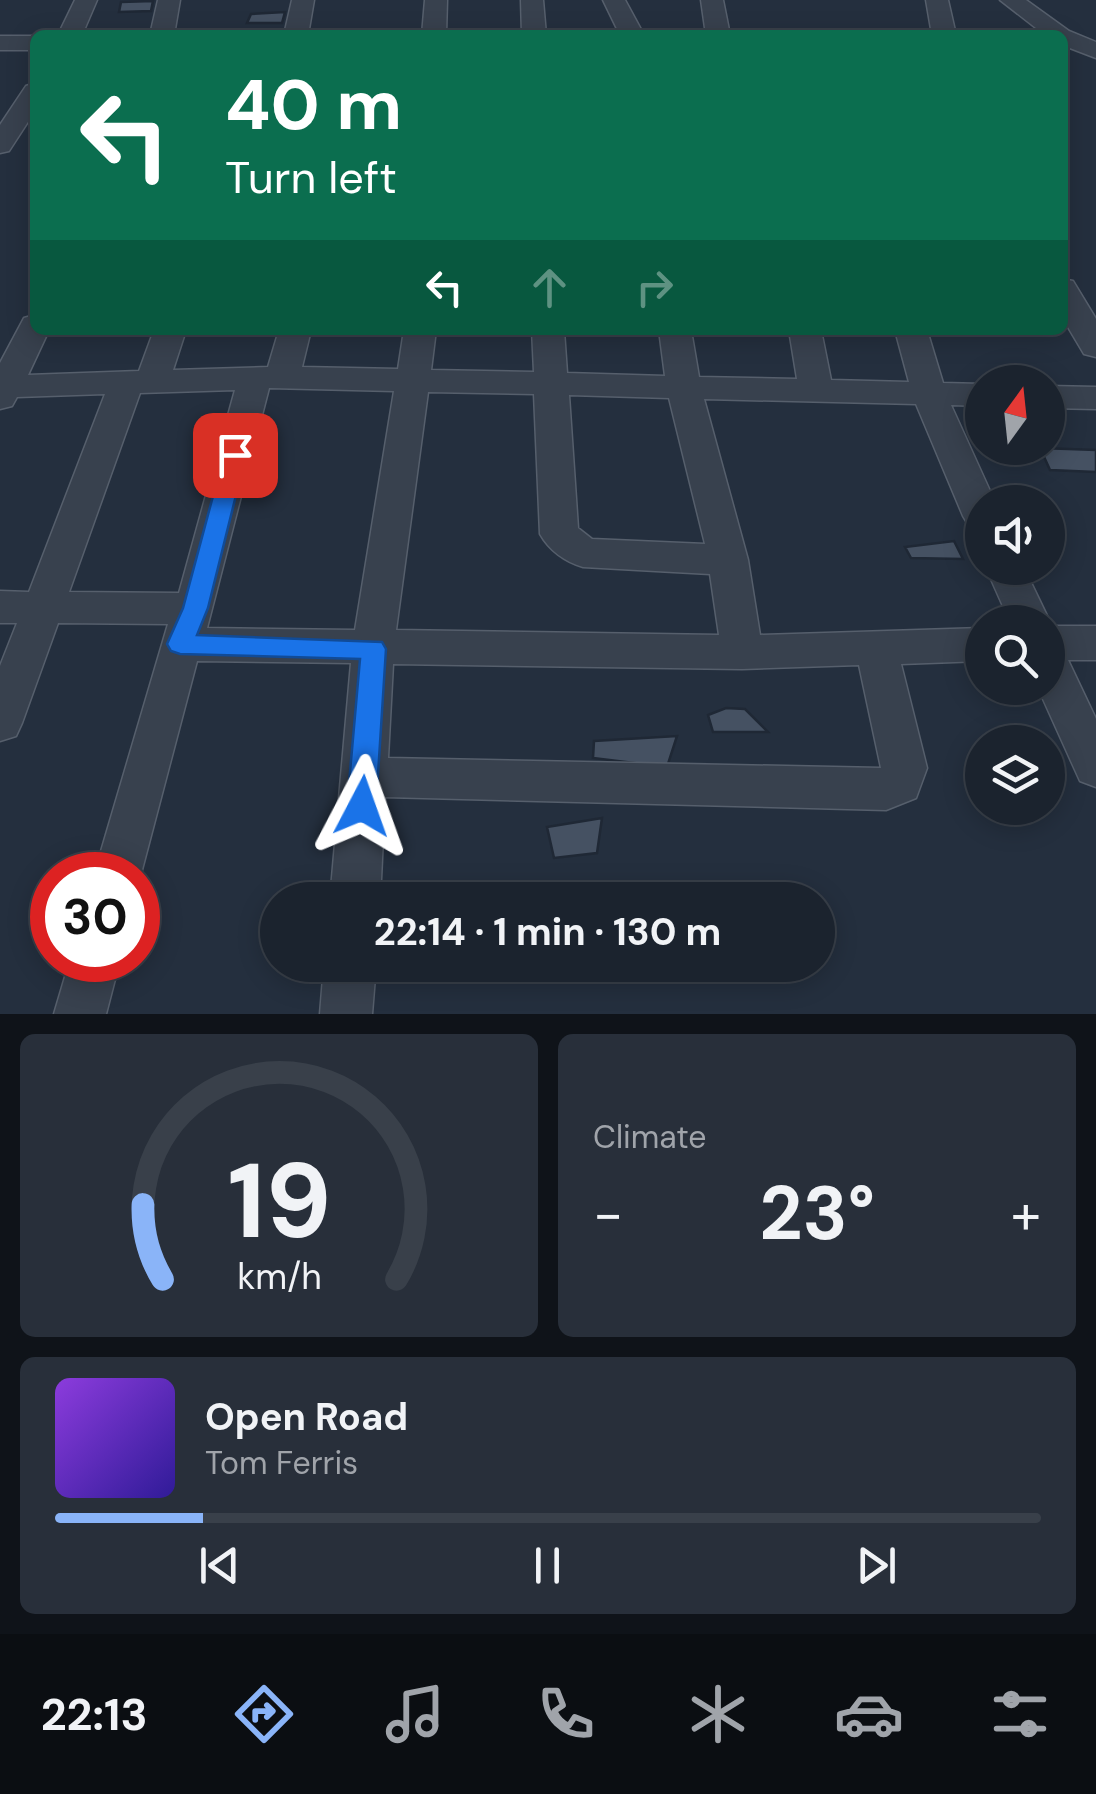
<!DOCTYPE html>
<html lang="en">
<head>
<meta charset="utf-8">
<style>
	:root { --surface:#1b232e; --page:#282f3a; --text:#f1f3f6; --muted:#a0a4aa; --line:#39404a; --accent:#8ab4f8 }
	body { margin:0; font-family:"DM Sans",sans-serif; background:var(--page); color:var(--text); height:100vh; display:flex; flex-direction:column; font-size:38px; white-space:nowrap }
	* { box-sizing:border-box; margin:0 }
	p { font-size:32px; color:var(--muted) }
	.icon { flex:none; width:55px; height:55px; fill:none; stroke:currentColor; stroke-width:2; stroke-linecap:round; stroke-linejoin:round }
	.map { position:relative; height:1014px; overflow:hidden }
	.sheet { display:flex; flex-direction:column; gap:20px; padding:20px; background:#0f1319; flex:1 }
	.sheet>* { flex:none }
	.hud { position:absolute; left:30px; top:30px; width:1038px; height:305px; border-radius:15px; box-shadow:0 5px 25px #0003,0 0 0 2px var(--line); background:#0b6e4f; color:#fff; overflow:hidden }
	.needle { width:65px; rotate:15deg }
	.buttons { position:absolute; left:965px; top:365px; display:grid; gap:20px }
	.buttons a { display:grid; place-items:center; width:100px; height:100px; border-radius:50%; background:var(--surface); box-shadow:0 5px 25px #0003,0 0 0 2px var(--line); font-size:50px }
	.speed { position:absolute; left:30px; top:852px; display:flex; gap:20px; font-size:50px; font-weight:700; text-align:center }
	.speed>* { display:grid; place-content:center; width:130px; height:130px; border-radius:50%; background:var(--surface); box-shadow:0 5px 25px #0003,0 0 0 2px var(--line); line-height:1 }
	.speed .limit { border:15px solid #d22; background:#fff; color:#111 }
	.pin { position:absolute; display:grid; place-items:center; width:85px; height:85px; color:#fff; margin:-42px; border-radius:20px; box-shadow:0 5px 15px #0006 }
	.me { position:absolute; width:110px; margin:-55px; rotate:4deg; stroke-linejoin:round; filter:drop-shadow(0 0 8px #0008) }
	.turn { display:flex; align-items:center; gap:35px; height:210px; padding:0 30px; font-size:45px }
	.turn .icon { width:130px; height:130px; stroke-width:2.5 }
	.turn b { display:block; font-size:70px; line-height:85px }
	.lanes { display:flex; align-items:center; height:95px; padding:0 30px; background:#0003; justify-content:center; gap:50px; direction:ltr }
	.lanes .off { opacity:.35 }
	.big { font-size:75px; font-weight:700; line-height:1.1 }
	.sheet .card { flex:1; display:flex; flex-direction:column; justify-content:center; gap:15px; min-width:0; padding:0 35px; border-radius:15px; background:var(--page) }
	.sheet .dial { align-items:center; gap:0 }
	.dial svg { height:260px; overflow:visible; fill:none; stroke:var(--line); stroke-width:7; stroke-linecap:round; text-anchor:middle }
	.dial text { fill:var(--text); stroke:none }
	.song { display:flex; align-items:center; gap:30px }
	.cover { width:120px; height:120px; border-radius:15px; background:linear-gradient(135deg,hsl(270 70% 55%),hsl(250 70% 35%)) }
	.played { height:10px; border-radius:5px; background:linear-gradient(90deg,var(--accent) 15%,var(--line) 15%) }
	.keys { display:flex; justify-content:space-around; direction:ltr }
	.heat { display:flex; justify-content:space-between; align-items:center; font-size:55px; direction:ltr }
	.sheet .tiles { flex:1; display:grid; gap:20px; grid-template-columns:1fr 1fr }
	.card:last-child { grid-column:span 2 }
	.trip { position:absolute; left:260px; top:882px; width:575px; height:100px; border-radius:50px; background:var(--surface); box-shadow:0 5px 25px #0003,0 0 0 2px var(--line); font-weight:700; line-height:100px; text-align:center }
	.tabs { display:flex; height:160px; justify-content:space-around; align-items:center; background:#0b0e12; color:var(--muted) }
	.tabs .icon { width:70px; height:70px }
	.tabs .current { color:var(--accent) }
	.tabs b { font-size:45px; color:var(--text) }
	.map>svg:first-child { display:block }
</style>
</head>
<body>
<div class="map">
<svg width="1096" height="1014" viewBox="0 0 1096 1014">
	<rect width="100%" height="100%" fill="#242f3e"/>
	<g fill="#455162" stroke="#1f2835" stroke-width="2.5">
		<path d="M153,1L151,11L119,12L121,2Z"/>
		<path d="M285,12L282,23H247L251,14Z"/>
		<path d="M1040,448L1096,450V472L1050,470Z"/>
		<path d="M954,541L963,559L911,558L905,547Z"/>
		<path d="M726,708L745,709L768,732H713L708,715Z"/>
		<path d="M677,736L667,767L593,758L594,741Z"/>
		<path d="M602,818L597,853L554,858L547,827Z"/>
		<path d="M396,886H435L458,889L452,900H396Z"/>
	</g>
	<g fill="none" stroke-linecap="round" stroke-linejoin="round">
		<g stroke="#565f6c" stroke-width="3">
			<g id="minor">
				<path d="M75,0H97L82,35H58Z"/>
				<path d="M158,0H180L174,35H150Z"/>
				<path d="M292,0H314L308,35H284Z"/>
				<path d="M425,0H447L446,35H422Z"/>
				<path d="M521,0H543L546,35H522Z"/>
				<path d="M603,0H625L644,35H620Z"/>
				<path d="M701,0H723L730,35H706Z"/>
				<path d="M926,0H948L956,35H932Z"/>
				<path d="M1000,0H1026L1069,31L1096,42V58L1062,45V35H1045Z"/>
				<rect x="0" y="36" width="35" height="14"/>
				<path d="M35,83V111L9,151L0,153V125L26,86Z"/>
				<path d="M1062,279L1073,281L1096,319V357L1084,354L1062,317Z"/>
				<path d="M35,315V330H49L28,375L139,371L154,330H186L173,370L268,367L279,330H311L302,367L398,369L404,330H436L431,370L534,372L532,330H564L567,373L665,376L659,330H691L699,377L797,379L789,330H821L831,380L909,382L895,330H927L943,383L982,384V406L951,405L995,502H982V530L969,526L963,516L916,404L704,399L748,560L760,635L982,628V661L901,664L927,768L916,798L886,810L385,797L380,900H330L351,663L197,661L138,885V875H94L168,624L58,623L22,723L16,736L0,741V666L17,623H0V591L29,592L105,394L17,397L12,406L0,409V363L24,318ZM269,388L394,391L355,630L207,628ZM235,390L179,593L69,592L140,393ZM428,392L534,394L540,534C549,550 565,562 583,567L710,574L719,635L396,630ZM569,395L669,398L705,544L592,539L578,528ZM393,664L742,669L859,665L881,768L388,758Z"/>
				<path d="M1048,386L1096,387V409L1048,408Z"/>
				<path d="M986,568H1024L1050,622L1048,626H1096V660H1068L1096,719V787L1080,781L1038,688H1048V622H1010Z"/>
				<path d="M70,960H120L106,1014H54Z"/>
				<path d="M324,965H376L372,1014H320Z"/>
			</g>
		</g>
		<use href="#minor" fill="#38414e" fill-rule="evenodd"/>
	</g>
	<path fill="#1a73e8" stroke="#114b97" stroke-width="2.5" d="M235,447L246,455L208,608L197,635L382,642L386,649L376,806L371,815L362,819L352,815L347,806L360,659L180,654L171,651L167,644L183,608L224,455Z"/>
</svg>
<div class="buttons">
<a><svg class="needle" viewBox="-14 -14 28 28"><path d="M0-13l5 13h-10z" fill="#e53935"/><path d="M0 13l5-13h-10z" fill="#a0a4aa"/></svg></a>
<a><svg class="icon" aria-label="sound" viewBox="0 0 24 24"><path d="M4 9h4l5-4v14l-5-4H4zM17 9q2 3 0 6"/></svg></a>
<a><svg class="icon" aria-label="search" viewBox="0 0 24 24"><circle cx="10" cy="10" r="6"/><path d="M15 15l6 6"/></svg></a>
<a><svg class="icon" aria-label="layers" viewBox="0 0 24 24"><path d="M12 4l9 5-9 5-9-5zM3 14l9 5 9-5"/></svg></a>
</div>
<div class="speed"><div class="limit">30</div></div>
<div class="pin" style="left:235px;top:455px;background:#d93025"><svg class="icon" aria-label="arrive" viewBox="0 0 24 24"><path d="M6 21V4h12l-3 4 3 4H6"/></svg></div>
<svg class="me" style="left:362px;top:806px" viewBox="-20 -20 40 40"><path d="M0-17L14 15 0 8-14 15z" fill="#1a73e8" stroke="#fff" stroke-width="4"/></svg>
<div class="trip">22:14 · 1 min · 130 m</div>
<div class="hud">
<div class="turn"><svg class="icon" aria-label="left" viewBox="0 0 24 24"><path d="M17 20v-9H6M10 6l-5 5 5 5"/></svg><div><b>40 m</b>Turn left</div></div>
<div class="lanes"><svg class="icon" aria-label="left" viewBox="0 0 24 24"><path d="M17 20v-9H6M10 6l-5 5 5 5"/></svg><svg class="icon off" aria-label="ahead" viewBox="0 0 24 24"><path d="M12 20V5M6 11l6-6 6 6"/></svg><svg class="icon off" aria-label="right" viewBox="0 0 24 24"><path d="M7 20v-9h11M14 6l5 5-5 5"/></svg></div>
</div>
</div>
<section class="sheet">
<div class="tiles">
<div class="card dial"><svg viewBox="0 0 100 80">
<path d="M14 69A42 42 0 1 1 86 69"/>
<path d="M14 69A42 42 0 0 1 8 46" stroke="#8ab4f8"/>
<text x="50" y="56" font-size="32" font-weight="700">19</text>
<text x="50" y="72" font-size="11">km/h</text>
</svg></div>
<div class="card"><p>Climate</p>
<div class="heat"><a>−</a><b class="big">23°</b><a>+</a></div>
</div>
<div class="card">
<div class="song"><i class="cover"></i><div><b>Open Road</b><p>Tom Ferris</p></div></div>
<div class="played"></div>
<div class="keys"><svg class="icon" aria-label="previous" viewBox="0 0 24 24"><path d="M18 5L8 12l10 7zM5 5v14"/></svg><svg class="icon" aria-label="pause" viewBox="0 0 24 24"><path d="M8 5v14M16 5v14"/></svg><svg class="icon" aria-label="next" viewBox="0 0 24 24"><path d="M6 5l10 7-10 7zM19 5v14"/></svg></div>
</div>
</div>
</section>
<nav class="tabs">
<b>22:13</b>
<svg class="icon current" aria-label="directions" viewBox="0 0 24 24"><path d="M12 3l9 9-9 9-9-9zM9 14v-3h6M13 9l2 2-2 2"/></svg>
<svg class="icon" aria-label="music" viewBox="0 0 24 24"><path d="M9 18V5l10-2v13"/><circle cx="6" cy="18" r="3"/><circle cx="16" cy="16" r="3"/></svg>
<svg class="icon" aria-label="phone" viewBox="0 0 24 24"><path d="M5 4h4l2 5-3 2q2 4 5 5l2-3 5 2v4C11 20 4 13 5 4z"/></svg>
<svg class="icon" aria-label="climate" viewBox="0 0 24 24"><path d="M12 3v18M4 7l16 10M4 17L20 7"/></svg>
<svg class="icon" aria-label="car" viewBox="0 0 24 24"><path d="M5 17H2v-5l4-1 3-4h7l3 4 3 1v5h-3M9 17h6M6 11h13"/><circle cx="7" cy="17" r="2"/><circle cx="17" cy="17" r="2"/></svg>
<svg class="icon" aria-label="filters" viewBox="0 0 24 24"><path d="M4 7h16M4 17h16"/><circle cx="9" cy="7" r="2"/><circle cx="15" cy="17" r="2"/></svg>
</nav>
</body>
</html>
